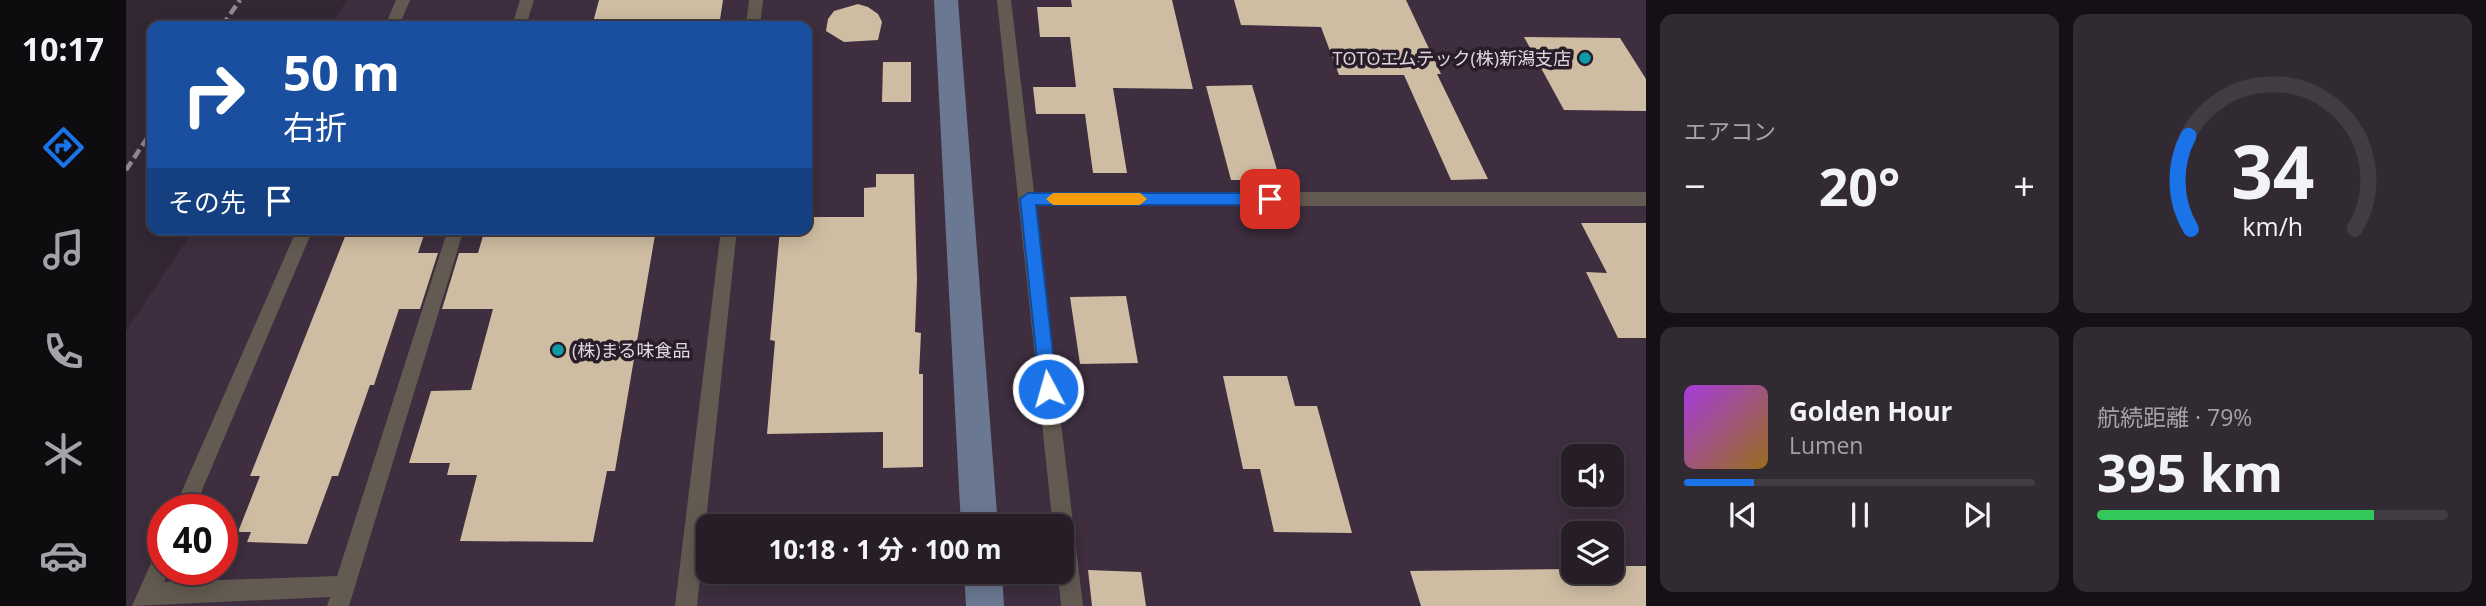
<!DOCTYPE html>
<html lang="ja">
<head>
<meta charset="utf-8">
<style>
	:root { --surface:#261d26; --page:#322a32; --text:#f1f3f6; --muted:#a4a2a7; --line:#423b43; --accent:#1a73e8 }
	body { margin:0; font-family:"Open Sans","Noto Sans JP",sans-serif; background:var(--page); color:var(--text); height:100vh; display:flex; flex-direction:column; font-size:26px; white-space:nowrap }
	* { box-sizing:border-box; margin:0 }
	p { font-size:23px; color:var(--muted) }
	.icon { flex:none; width:38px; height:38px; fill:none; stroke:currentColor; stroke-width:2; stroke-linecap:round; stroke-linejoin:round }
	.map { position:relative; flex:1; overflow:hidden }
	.panel { display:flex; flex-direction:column; gap:14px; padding:14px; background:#151015; width:840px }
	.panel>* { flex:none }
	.hud { position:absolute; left:21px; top:21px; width:665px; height:214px; border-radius:14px; box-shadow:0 4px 18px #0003,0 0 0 2px var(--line); background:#1a4fa0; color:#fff; overflow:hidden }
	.tools { position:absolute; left:1435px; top:444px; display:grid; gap:14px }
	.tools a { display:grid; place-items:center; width:63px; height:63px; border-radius:14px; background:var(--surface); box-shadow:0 4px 18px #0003,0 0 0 2px var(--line); font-size:35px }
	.speed { position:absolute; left:21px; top:494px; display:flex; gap:14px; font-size:35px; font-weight:700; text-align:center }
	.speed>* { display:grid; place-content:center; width:91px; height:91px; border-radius:50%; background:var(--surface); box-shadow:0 4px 18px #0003,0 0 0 2px var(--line); line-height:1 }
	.speed .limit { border:10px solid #d22; background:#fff; color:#111 }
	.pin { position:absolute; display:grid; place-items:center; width:60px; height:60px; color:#fff; margin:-30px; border-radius:14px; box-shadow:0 4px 10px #0006 }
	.me { position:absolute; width:77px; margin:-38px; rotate:354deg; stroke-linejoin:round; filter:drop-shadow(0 0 5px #0008) }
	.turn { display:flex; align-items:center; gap:24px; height:147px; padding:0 21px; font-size:32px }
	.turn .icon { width:91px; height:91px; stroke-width:2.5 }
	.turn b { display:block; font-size:49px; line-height:60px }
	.then { display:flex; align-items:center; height:66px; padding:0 21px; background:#0003; gap:14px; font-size:26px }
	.big { font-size:52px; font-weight:700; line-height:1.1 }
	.panel .tile { flex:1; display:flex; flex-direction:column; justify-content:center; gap:10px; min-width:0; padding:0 24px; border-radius:14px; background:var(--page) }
	.panel .dial { align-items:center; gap:0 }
	.dial svg { height:182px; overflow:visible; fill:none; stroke:var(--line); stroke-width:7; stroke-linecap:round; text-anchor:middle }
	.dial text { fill:var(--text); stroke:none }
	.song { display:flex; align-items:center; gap:21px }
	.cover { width:84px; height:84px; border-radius:10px; background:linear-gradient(135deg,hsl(280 70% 55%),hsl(40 70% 35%)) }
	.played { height:7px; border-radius:4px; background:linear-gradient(90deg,var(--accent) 20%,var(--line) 20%) }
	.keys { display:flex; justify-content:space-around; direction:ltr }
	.heat { display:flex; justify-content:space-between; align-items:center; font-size:38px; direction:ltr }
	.charge { height:10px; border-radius:5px; background:linear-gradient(90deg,#34c759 79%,var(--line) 0) }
	.panel .tiles { flex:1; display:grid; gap:14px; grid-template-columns:repeat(2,1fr) }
	.trip { position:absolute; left:570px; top:514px; width:378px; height:70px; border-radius:14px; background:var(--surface); box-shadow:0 4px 18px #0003,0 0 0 2px var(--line); font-weight:700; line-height:70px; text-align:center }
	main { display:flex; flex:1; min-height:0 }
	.dock { display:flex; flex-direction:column; width:126px; justify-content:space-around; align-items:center; background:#0f0c0f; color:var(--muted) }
	.dock .icon { width:49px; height:49px }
	.dock .on { color:var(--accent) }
	.dock b { font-size:32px; color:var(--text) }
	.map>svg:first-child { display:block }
</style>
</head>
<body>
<main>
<nav class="dock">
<b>10:17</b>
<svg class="icon on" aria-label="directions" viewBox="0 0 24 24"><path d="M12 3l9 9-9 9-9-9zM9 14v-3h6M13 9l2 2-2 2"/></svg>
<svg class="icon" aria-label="music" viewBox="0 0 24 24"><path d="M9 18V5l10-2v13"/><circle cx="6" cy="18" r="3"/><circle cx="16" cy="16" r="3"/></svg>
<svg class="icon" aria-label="phone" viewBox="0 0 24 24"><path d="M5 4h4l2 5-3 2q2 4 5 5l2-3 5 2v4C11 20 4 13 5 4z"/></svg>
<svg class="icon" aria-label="climate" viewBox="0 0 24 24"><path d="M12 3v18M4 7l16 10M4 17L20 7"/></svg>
<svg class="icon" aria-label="car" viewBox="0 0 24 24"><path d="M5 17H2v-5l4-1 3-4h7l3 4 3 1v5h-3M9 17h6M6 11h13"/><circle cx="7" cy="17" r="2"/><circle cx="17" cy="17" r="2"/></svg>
</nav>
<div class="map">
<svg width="1520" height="606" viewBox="0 0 1520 606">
	<rect width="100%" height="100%" fill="#332733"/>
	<path fill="#3e2e3f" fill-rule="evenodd" d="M221,0H1520V606H0V331L68,229H681V26H204ZM1447,457H1486V495H1447ZM37,509H96V569H37ZM583,527H936V572H583ZM1447,534H1486V572H1447Z"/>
	<g fill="#6b7891">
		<path d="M808,0H832L872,527H835Z"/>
		<path d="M838,572H876L878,606H840Z"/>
	</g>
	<g fill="#cebda2">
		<path d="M473,0H597L593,26H466Z"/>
		<path d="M945,0H1046L1067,89L987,88L1001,173H967L959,114H910L907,87H950L944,37H914L911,7H946Z"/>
		<path d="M1108,0H1280L1315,74H1311L1362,179L1325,180L1278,75H1213L1195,27L1115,25Z"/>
		<path d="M732,4L742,7L752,14L756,22L752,40L718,42L700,31L702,19L708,11Z"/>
		<path d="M1398,37L1494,38L1520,79V111L1438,110Z"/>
		<path d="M757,62H785V102H756Z"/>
		<path d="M1126,85L1154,180H1105L1080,86Z"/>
		<path d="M750,174H788L791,280L789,332L795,333L793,374H797V467L757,468V432L641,434L649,341L644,340L654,229H681V217H738V188L750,187Z"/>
		<path d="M1455,223H1520V338H1492L1460,272L1481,273Z"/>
		<path d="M222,229H300L292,253H312L294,309H273L248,385H244L212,476H206L181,544L121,542L125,532H112L134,476H124Z"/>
		<path d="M359,229H530L489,471H481L467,542L334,541L351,475H321L324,463H283L305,391L345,390L367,309H316L333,253H352Z"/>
		<path d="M1000,296L1012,363L954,364L944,297Z"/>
		<path d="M1097,376H1161L1169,406H1191L1226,533L1148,532L1134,469H1117Z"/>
		<path d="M1486,566H1520V606H1295L1284,571L1447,569V572H1486Z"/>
		<path d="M962,570L1015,572L1020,606H966Z"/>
	</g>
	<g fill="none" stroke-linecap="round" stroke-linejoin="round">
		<g fill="#635b51" fill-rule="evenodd">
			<path d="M270,0H284L273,26H259Z"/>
			<path d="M394,0H408L400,26H386Z"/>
			<path d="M623,0H637L634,26H620Z"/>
			<path d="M871,0H885L908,192H1520V206H909L957,606H935L932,572H936V527H927Z"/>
			<path d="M171,229H187L68,509H48Z"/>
			<path d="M322,229H338L223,606H201L204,597L6,606L30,552L37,549V569H43L38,582L211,576Z"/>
			<path d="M595,229H611L571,606H549Z"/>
		</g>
		<g stroke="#918791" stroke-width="4.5" stroke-dasharray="10 4.5" stroke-linecap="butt">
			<path d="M96,26L114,0"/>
			<path d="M0,170L26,131"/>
		</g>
	</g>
	<path fill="#1a73e8" stroke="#114b97" stroke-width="2" d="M902,193H1144L1151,199L1144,205H910L931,389L928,394L922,397L916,394L914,389L894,199Z"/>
	<path fill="#f59e0b" d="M927,193H1014L1021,199L1014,205H927L920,199Z"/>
	<g fill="#0f9aa8" stroke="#291d29" stroke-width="2.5">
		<circle cx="1459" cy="58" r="7"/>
		<circle cx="432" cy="350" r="7"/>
	</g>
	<g text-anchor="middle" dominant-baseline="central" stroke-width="7" stroke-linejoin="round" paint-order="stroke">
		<g font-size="18" fill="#e0d8e0" stroke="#291d29" text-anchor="end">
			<text x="1445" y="58">TOTOエムテック(株)新潟支店</text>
			<text x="446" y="350" text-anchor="start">(株)まる味食品</text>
		</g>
	</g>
</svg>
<div class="tools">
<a><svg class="icon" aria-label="sound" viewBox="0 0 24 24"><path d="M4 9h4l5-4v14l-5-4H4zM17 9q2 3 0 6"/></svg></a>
<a><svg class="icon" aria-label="layers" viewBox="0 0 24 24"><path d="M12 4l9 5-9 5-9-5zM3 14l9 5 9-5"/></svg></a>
</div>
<div class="speed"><div class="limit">40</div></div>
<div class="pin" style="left:1144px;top:199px;background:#d93025"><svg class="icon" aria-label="arrive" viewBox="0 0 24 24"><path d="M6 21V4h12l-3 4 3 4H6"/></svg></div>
<svg class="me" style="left:922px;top:389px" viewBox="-20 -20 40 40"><circle r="17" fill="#1a73e8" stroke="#fff" stroke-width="3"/><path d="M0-11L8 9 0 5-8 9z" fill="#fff"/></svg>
<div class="trip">10:18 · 1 分 · 100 m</div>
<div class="hud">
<div class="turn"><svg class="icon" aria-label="right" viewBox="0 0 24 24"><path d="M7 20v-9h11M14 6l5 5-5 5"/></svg><div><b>50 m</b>右折</div></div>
<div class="then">その先<svg class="icon" aria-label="arrive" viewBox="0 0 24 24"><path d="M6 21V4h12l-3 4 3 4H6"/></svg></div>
</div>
</div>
<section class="panel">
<div class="tiles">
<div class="tile"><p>エアコン</p>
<div class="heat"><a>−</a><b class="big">20°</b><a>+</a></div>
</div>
<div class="tile dial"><svg viewBox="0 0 100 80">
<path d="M14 69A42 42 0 1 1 86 69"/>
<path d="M14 69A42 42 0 0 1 13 28" stroke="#1a73e8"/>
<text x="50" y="56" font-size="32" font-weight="700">34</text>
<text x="50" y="72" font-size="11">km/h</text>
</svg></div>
<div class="tile">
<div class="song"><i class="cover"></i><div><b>Golden Hour</b><p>Lumen</p></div></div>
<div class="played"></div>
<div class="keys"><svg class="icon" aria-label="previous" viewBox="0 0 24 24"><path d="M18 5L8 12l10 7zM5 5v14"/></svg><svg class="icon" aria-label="pause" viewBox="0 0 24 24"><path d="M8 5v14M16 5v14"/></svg><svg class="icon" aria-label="next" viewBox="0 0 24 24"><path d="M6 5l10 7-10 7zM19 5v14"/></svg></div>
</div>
<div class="tile"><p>航続距離 · 79%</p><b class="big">395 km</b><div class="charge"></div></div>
</div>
</section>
</main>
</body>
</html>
